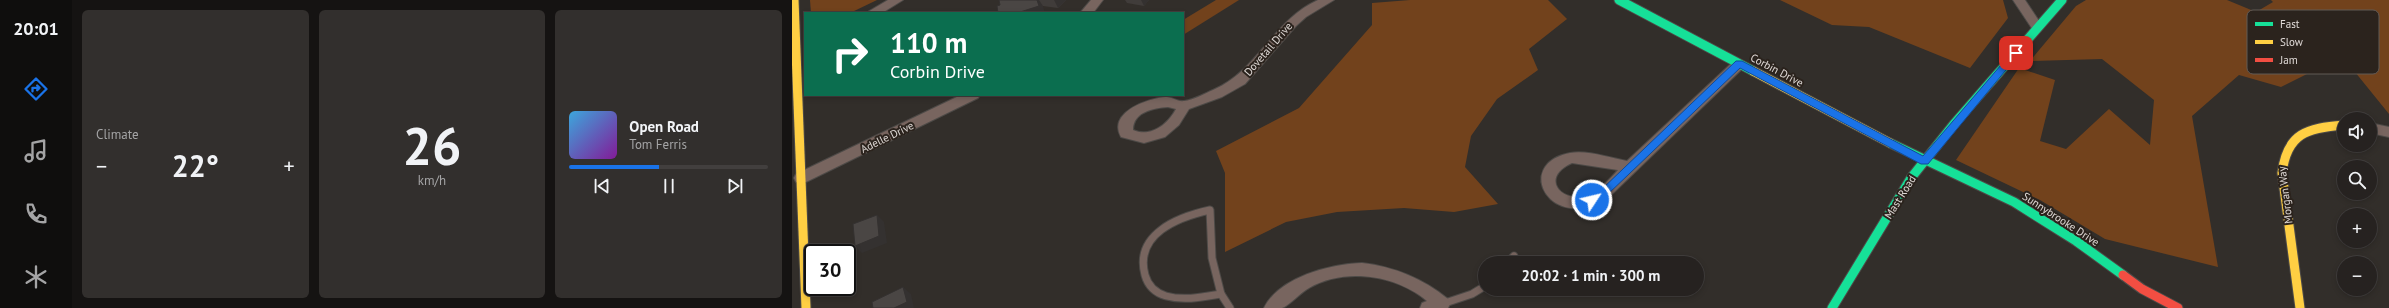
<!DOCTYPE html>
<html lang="en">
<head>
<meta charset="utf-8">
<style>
	:root { --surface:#262220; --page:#322f2d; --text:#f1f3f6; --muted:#a4a4a5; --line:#423f3e; --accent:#1a73e8 }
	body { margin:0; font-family:"PT Sans",sans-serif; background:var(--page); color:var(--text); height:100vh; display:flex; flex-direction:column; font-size:15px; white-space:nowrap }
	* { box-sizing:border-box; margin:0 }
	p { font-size:13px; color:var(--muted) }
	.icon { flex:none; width:22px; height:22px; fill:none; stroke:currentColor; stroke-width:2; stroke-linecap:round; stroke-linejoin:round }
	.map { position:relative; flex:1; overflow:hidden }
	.sheet { display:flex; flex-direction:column; gap:10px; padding:10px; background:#151312; width:720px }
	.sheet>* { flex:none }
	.hud { position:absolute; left:12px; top:12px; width:380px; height:84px; border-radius:0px; box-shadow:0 2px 6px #0003,0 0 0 1px var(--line); background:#0b6e4f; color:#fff; overflow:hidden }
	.tools { position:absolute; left:1545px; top:112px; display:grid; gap:8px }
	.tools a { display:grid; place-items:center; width:40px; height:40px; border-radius:50%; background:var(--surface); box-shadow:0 2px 6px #0003,0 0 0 1px var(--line); font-size:20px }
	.speed { position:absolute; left:12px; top:244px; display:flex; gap:8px; font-size:20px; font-weight:700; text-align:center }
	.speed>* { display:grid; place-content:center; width:52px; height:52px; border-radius:50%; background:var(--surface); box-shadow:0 2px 6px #0003,0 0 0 1px var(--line); line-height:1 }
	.speed .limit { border:2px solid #111; border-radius:6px; background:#fff; color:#111 }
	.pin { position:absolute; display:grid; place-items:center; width:34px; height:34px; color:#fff; margin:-17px; border-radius:8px; box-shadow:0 2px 6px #0006 }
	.me { position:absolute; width:44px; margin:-22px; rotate:55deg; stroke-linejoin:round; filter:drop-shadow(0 0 3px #0008) }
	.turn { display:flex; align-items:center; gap:14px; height:84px; padding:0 20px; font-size:18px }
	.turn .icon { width:52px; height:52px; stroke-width:2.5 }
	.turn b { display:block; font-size:28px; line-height:34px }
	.big { font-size:30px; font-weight:700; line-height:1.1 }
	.sheet .tile { flex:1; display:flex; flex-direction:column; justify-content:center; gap:6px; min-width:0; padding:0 14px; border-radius:6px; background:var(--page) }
	.sheet .dial { align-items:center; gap:0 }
	.dial b { font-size:52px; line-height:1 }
	.song { display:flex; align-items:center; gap:12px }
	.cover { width:48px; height:48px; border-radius:6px; background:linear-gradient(135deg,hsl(200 70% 55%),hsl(290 70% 35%)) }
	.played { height:4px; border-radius:2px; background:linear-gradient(90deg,var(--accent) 45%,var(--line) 45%) }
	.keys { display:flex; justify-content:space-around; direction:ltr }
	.heat { display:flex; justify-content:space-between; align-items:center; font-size:22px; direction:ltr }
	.sheet .tiles { flex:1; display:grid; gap:10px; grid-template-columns:repeat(3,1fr) }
	.trip { position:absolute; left:686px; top:256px; width:226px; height:40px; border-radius:20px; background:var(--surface); box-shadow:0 2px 6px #0003,0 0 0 1px var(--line); font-weight:700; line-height:40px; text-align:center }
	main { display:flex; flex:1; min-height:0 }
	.menu { display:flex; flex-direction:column; width:72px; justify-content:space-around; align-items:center; background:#0f0e0d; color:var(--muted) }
	.menu .icon { width:28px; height:28px }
	.menu .on { color:var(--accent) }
	.menu b { font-size:18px; color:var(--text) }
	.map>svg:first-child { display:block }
</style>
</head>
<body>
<main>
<nav class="menu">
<b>20:01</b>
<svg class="icon on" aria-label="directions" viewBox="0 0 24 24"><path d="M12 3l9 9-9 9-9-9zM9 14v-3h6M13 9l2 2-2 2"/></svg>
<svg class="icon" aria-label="music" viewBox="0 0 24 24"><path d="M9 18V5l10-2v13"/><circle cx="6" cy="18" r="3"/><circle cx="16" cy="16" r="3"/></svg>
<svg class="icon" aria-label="phone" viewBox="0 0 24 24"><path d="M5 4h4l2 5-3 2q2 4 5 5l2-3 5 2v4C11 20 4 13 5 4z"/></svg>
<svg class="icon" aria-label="climate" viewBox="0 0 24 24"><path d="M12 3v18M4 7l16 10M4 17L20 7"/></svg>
</nav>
<section class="sheet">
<div class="tiles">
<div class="tile"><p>Climate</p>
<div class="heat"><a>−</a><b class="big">22°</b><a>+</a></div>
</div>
<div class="tile dial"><b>26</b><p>km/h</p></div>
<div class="tile">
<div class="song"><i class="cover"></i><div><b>Open Road</b><p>Tom Ferris</p></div></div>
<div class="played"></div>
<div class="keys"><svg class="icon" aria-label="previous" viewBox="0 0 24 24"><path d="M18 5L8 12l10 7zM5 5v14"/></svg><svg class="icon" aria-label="pause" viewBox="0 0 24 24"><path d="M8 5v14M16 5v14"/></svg><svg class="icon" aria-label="next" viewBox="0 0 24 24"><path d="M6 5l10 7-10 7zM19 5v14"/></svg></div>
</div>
</div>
</section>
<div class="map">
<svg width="1597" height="308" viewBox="0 0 1597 308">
	<rect width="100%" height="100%" fill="#322e2a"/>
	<g fill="#72421c">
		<path d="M18,0H85L58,13H19Z"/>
		<path d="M424,0H447L391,35V20Z"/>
		<path d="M618,0H756L775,19L737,49L746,70L705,99L679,136L673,167L706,204L662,212L612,208L545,212L494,222L433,252V173L424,151L507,108L580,25V3Z"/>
		<path d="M988,0H1211L1216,18L1178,68L1077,27L1040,25Z"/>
		<path d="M1294,0H1435L1464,12L1481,2L1479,0H1597V114L1563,72L1523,70L1489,87L1447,75L1400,116L1426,267L1313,239L1248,200L1164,160L1227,68L1263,80L1248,141L1274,149L1317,109L1358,145L1362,100L1310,59L1238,61L1284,6Z"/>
	</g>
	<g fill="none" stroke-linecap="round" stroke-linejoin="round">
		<g stroke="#4d4a47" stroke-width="9">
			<g id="lane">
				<path d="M418,210L420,258L429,294C411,297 392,301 374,296C364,293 356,286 353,275C342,234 386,217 418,210Z"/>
				<path d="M715,263L722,256"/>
				<path d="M429,294L438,308"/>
				<path d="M650,304L680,294L693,286"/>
			</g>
		</g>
		<g stroke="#4d4a47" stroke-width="2">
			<g id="street">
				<path d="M96,0H111L90,13H74Z"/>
				<path d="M299,0H311L301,13H288Z"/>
				<path d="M526,0H542L514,17L504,26L453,84L430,97L397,109L387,125L373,137L352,143L329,137C315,112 357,98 374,97C380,97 386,102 392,101C401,100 412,94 421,90C466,71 481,20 526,0ZM376,107L384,109C376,124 359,138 341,130C341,112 361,108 376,107Z"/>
				<path d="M1221,0H1233L1251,27L1249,30H1241Z"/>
				<path d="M947,60L953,64L952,67L817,197C759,236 720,164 778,153C796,150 818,158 835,161L942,61ZM780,163L826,170C818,179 809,189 797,194C771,206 746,178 780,163Z"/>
				<path d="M169,95H188L186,98L14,182H4L2,178L4,174Z"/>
				<path d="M1578,123L1597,127V137L1578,133Z"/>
				<path d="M570,263C603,267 630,278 656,299L658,304L656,308H628L630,303L635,301C604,275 553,267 517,288C509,292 497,306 490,308C485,308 477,308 472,308C487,277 539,264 570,263Z"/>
			</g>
		</g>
		<g stroke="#4d4a47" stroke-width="11">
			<g id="fast">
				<path d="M827,0L961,71"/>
				<path d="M1098,143L1222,202L1284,241L1331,275"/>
				<path d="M1040,308L1119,178L1162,124L1270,0"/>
			</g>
		</g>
		<g stroke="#4d4a47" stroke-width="11">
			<g id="slow">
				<path d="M2,0L14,308"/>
				<path d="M961,71L1098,143"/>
				<path d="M1508,308L1490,173C1495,133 1515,128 1552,125"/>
			</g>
		</g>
		<g stroke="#4d4a47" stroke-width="11">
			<path id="jam" d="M1331,275L1350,289L1386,308"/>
		</g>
		<use href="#lane" stroke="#78655f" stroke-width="7"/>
		<use href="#street" fill="#78655f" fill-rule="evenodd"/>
		<use href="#fast" stroke="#16e098" stroke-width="9"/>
		<use href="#slow" stroke="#ffcf43" stroke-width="9"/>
		<use href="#jam" stroke="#f24e42" stroke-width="9"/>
	</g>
	<g fill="#403c3a">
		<path d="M207,0H274L266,8L251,6L208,5Z"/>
		<path d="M333,0H357L352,6L335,3Z"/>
	</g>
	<g fill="#343130">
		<path d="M245,0H247L251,6L253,13H225Z"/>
		<path d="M262,0H274L266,8Z"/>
		<path d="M349,0H357L352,6Z"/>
		<path d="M85,215L92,222L95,243L70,253L63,246Z"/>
		<path d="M111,287L119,294L122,308H102Z"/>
	</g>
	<g fill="#4a4644" stroke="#343130">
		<path d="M207,0H245L247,6L225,13H206L205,6L208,5Z"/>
		<path d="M85,215L87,236L63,246L61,224Z"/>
		<path d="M111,287L115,302L102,308H81L80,302Z"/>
	</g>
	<path fill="#1a73e8" stroke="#114b97" d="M1221,51L1228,53L1136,164H1129L948,68L815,195L800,203L796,200L809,190L944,61H950L1131,156Z"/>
	<g text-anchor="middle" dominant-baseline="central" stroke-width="4" stroke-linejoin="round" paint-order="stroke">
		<g font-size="11" fill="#e0dad7" stroke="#2b231d">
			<text transform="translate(476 49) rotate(-49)">Dovetail Drive</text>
			<text transform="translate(985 70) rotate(28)">Corbin Drive</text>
			<text transform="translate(95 137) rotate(-26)">Adelle Drive</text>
			<text transform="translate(1493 195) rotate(-97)">Morgan Way</text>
			<text transform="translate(1108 197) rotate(-58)">Mast Road</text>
			<text transform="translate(1269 219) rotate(33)">Sunnybrooke Drive</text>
		</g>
	</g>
	<rect x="1455" y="10" width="132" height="64" rx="6" fill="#2b231d" stroke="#615a55" stroke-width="1"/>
	<rect x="1463" y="22" width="18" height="4" fill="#16e098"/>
	<rect x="1463" y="40" width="18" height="4" fill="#ffcf43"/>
	<rect x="1463" y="58" width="18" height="4" fill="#f24e42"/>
	<g font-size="11" fill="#e0dad7">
		<text x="1488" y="28">Fast</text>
		<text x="1488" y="46">Slow</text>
		<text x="1488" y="64">Jam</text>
	</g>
</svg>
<div class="tools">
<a><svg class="icon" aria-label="sound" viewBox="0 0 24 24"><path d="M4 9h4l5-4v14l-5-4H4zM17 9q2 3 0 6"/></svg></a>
<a><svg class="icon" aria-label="search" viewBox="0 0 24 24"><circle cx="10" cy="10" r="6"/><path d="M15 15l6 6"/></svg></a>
<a>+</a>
<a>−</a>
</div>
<div class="speed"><div class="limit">30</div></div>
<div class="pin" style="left:1224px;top:53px;background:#d93025"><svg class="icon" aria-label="arrive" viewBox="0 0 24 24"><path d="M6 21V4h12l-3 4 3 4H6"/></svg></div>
<svg class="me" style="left:800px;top:200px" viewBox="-20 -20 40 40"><circle r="17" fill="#1a73e8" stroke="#fff" stroke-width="3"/><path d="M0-11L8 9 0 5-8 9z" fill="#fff"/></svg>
<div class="trip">20:02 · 1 min · 300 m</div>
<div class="hud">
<div class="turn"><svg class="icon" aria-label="right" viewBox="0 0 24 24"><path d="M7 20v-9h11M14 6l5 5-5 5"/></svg><div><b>110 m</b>Corbin Drive</div></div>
</div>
</div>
</main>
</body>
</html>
